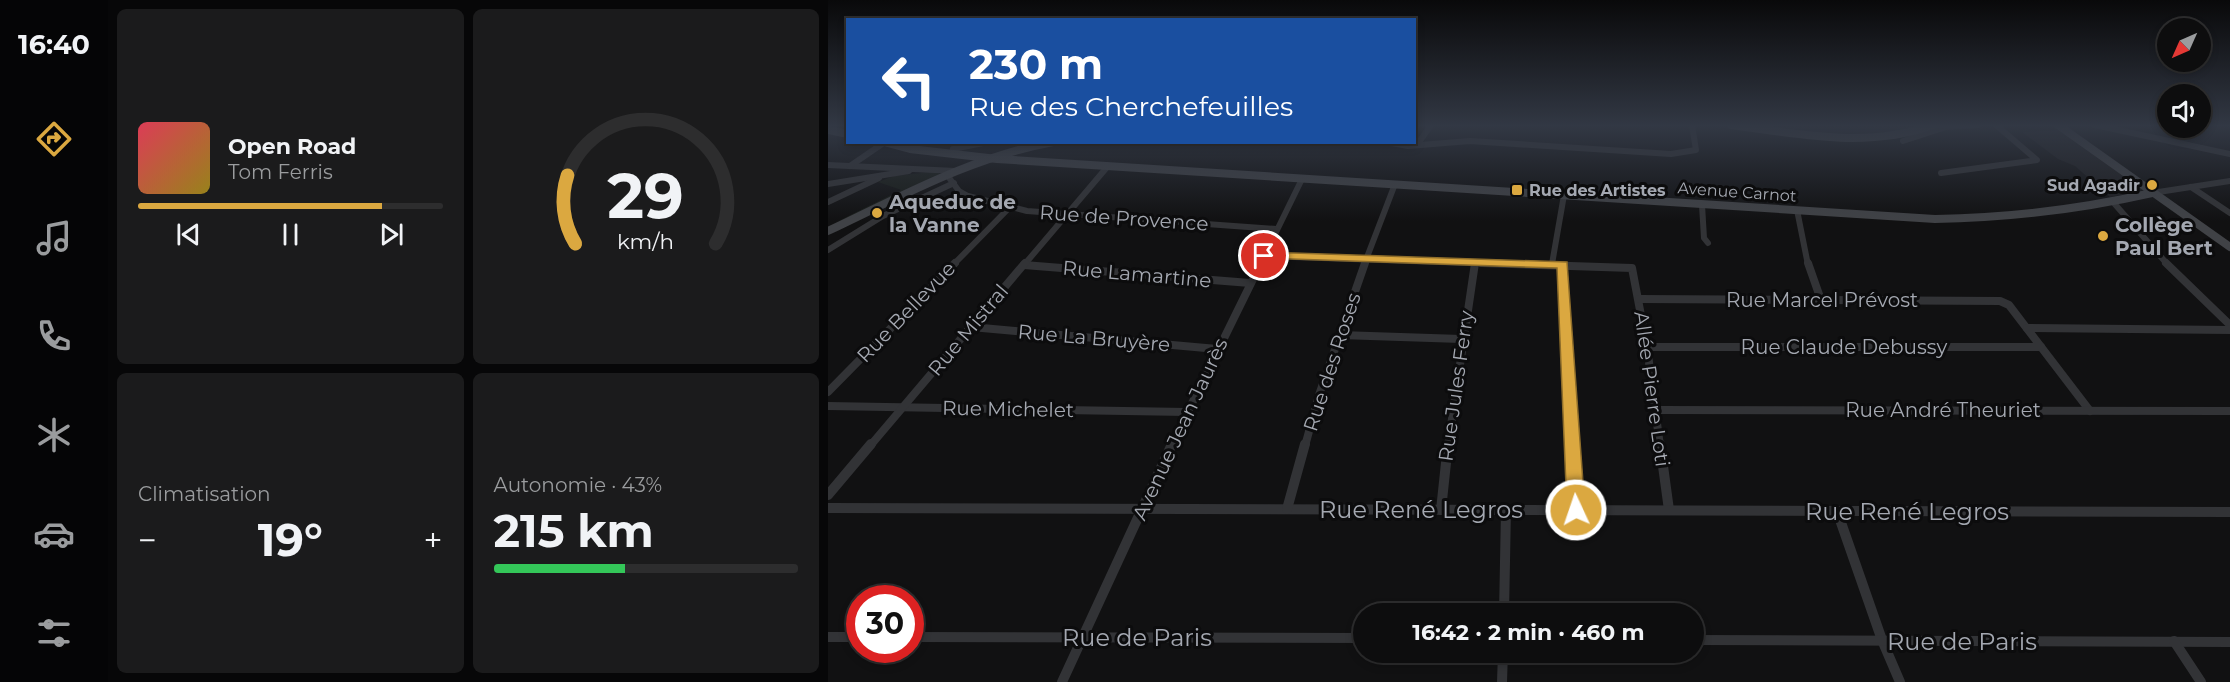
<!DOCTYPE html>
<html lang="fr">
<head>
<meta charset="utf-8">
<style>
	:root { --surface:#0d0d0e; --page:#1b1b1c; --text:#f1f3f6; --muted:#9a9c9e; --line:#2d2d2e; --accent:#dba840 }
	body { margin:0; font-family:Montserrat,sans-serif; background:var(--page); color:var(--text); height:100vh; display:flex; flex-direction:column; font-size:22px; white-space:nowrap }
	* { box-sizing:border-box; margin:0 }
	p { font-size:20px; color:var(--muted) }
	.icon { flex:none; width:33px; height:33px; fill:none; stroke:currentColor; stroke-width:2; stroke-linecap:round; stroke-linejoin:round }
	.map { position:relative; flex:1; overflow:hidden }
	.details { display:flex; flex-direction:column; gap:9px; padding:9px; background:#070708; width:720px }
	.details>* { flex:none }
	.banner { position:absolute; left:18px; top:18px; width:570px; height:126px; border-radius:0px; box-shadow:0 3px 9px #0003,0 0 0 2px var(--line); background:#1a4fa0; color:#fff; overflow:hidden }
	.needle { width:39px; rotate:225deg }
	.buttons { position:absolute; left:1329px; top:18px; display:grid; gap:12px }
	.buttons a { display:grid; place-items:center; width:54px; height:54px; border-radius:50%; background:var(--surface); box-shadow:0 3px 9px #0003,0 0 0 2px var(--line); font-size:30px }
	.speed { position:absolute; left:18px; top:585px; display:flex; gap:12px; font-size:30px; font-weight:700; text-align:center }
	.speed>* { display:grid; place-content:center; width:78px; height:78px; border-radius:50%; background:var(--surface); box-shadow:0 3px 9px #0003,0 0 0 2px var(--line); line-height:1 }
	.speed .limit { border:9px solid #d22; background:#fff; color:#111 }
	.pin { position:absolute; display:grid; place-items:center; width:51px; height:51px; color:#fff; margin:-26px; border:3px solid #fff; border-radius:50%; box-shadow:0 2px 6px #0007 }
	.me { position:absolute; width:66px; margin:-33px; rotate:357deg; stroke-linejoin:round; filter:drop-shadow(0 0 4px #0008) }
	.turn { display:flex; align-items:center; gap:21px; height:126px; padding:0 24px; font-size:27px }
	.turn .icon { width:78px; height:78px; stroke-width:2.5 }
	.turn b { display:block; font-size:42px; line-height:51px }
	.big { font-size:45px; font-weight:700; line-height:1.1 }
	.details .tile { flex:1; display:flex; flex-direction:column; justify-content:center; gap:9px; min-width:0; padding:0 21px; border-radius:9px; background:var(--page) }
	.details .dial { align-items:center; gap:0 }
	.dial svg { height:156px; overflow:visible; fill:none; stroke:var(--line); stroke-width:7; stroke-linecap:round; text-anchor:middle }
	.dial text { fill:var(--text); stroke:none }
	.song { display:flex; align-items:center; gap:18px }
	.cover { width:72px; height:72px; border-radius:9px; background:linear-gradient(135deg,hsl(350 70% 55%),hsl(50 70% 35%)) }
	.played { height:6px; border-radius:3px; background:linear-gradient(90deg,var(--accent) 80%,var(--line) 80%) }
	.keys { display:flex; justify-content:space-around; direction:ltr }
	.heat { display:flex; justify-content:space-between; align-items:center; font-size:33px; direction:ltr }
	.charge { height:9px; border-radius:4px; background:linear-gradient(90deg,#34c759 43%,var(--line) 0) }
	.details .tiles { flex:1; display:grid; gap:9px; grid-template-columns:repeat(2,1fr) }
	.trip { position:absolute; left:525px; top:603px; width:351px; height:60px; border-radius:30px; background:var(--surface); box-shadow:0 3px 9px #0003,0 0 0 2px var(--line); font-weight:700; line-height:60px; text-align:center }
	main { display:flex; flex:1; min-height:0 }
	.dock { display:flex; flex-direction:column; width:108px; justify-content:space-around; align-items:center; background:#050506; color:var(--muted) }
	.dock .icon { width:42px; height:42px }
	.dock .active { color:var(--accent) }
	.dock b { font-size:27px; color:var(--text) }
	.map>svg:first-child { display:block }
</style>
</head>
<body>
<main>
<nav class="dock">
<b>16:40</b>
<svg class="icon active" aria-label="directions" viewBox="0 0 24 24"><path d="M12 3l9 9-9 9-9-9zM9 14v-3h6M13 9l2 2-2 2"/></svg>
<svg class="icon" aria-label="music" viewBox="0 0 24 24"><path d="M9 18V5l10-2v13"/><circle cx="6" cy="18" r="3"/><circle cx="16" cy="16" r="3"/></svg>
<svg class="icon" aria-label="phone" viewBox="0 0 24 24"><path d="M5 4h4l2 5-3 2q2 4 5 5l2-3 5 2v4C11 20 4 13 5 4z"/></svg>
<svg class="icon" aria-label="climate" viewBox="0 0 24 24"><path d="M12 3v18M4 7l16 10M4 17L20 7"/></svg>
<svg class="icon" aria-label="car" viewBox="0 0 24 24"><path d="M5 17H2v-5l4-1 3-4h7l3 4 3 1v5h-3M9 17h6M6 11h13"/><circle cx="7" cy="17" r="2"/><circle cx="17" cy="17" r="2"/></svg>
<svg class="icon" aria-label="filters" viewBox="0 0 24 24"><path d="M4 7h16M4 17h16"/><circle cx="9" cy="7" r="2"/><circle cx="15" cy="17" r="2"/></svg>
</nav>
<section class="details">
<div class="tiles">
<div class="tile">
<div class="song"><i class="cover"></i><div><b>Open Road</b><p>Tom Ferris</p></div></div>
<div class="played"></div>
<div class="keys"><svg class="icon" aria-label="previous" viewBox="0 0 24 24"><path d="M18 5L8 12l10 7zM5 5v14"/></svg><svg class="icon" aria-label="pause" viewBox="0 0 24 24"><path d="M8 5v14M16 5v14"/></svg><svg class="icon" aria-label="next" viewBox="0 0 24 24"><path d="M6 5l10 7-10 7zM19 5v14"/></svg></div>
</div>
<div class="tile dial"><svg viewBox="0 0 100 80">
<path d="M14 69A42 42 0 1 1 86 69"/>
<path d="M14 69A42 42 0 0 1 10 34" stroke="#dba840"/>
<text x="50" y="56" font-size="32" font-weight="700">29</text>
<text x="50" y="72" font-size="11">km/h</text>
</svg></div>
<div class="tile"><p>Climatisation</p>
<div class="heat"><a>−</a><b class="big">19°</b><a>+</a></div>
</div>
<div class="tile"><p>Autonomie · 43%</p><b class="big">215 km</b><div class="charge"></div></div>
</div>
</section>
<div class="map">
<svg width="1402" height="682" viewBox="0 0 1402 682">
	<rect width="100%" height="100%" fill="#111112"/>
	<g fill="#1d1d1f">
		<path d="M914,125H1094L1075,131L995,138Z"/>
		<path d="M1230,130L1315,190L1282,197L1247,166L1230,159L1194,132Z"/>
	</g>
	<path fill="#181c18" d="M102,172L114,174L0,226L73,190L50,182L66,176Z"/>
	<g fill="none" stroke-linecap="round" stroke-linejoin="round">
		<g stroke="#323336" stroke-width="6">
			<path d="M1267,125L1402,154"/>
			<path d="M1075,141L1118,127L1150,125"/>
			<path d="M558,142L580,146L642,141L843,154L868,150L864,125"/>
			<path d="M589,145L603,125"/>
			<path d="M125,149L160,142"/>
			<path d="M0,165L128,171"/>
			<path d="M22,166L57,142"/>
			<path d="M1113,173L1209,160L1168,125"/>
			<path d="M119,175L131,191L140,196L199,211L449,229"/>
			<path d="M0,184L81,171"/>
			<path d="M1363,187L1402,213"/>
			<path d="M1324,193L1402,181"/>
			<path d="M0,202L51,178"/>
			<path d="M1285,202L1340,265"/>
			<path d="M874,205L876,238L880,243"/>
			<path d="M969,210L980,265"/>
			<path d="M0,250L55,216L126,183"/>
			<path d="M436,256L699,265"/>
			<path d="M724,264L736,195"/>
			<path d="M125,265L181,208"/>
			<path d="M196,265L280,166"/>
			<path d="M432,265L474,179"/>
			<path d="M536,265L567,184"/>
			<path d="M647,265V262"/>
		</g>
		<g stroke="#323336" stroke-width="8">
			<path d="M653,263L804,268L819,347L832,446"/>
			<path d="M980,263L993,300"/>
			<path d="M1338,263L1402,325"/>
			<path d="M196,265L422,283"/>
			<path d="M735,265L745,446"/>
			<path d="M811,299L1172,301L1181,305L1262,411"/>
			<path d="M143,327L389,349"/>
			<path d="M1199,328L1402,330"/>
			<path d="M512,335L633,339"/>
			<path d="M819,347H1213"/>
			<path d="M0,392L127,263"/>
			<path d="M0,406L359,412"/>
			<path d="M828,410L1402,411"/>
			<path d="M42,446L197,263"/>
			<path d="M343,446L433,263"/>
			<path d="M477,446L491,395L537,263"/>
			<path d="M620,446L647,263"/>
		</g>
		<g stroke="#323336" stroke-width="10">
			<path d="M745,444L748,510"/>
			<path d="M832,444L841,510"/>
			<path d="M0,495L43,444"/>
			<path d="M0,508L1402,512"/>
			<path d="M459,509L477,444"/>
			<path d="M613,510L620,444"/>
			<path d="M1009,511L1054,640L1072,682"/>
			<path d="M676,614L678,509"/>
			<path d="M0,637H32"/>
			<path d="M82,637L536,638"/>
			<path d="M866,640L1402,642"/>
			<path d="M1346,641L1373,682"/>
			<path d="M234,682L344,444"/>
			<path d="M674,682L675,652"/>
		</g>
		<g stroke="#404246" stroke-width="8">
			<path d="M903,125C972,134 1038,149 1105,125"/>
			<path d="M1230,125L1402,247"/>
			<path d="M0,130L20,134"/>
			<path d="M56,142L82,149L169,159L1107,219C1180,218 1253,209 1324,193"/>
			<path d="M0,231C74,196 144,157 225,142"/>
		</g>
	</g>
	<linearGradient id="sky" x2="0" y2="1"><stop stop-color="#09090a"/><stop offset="0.57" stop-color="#323844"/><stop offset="1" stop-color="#323844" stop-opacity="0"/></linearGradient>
	<rect width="1402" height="221" fill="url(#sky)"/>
	<path fill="#dba840" stroke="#8e6d2a" stroke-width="1.5" d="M436,252L739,262L757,510L754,515H742L739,510L729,268L432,258V253Z"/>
	<g fill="#dba840" stroke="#0c0c0d" stroke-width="2">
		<circle cx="1324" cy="185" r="6"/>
		<rect x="683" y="184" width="12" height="12" rx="3"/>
		<circle cx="49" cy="213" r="6"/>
		<circle cx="1275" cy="236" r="6"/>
	</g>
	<g text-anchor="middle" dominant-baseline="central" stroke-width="6" stroke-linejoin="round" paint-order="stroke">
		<g font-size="16" font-weight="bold" fill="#a4a8b1" stroke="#0c0c0d" text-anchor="end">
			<text x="1312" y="185">Sud Agadir</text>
			<text x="701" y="190" text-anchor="start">Rue des Artistes</text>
		</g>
		<g font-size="16" fill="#a4a8b1" stroke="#0c0c0d">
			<text transform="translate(909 192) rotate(4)">Avenue Carnot</text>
		</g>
		<g font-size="20" font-weight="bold" fill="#a4a8b1" stroke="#0c0c0d" text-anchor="start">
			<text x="61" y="202">Aqueduc de<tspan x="61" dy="23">la Vanne</tspan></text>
			<text x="1287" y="225">Collège<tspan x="1287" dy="23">Paul Bert</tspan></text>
		</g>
		<g font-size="20" fill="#a4a8b1" stroke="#0c0c0d">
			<text transform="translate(296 218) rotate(4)">Rue de Provence</text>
			<text transform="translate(309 274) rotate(5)">Rue Lamartine</text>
			<text x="994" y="300">Rue Marcel Prévost</text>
			<text transform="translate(78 312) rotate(-46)">Rue Bellevue</text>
			<text transform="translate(140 330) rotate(-50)">Rue Mistral</text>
			<text transform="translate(266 338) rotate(5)">Rue La Bruyère</text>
			<text x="1016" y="347">Rue Claude Debussy</text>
			<text transform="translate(504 362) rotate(-72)">Rue des Roses</text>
			<text transform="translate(628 386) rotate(-82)">Rue Jules Ferry</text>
			<text transform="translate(824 389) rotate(82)">Allée Pierre Loti</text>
			<text transform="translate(180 409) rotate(1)">Rue Michelet</text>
			<text x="1115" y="410">Rue André Theuriet</text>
			<text transform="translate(352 429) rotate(-65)">Avenue Jean Jaurès</text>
		</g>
		<g font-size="24" fill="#a4a8b1" stroke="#0c0c0d">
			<text x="593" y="509">Rue René Legros</text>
			<text x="1079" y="511">Rue René Legros</text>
			<text x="309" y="637">Rue de Paris</text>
			<text x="1134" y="641">Rue de Paris</text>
		</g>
	</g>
</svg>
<div class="buttons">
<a><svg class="needle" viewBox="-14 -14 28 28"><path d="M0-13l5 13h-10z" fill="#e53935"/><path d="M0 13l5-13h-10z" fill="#9a9c9e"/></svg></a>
<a><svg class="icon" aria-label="sound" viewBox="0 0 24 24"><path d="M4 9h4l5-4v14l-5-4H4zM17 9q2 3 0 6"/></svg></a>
</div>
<div class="speed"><div class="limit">30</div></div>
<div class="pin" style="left:436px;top:256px;background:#d93025"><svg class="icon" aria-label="arrive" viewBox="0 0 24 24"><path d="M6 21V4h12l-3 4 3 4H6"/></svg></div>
<svg class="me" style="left:748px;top:510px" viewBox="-20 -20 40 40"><circle r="17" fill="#dba840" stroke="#fff" stroke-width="3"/><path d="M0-11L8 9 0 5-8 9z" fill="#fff"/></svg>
<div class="trip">16:42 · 2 min · 460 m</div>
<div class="banner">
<div class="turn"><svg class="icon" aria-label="left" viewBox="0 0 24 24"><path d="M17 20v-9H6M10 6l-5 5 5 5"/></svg><div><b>230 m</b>Rue des Cherchefeuilles</div></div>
</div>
</div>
</main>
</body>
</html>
